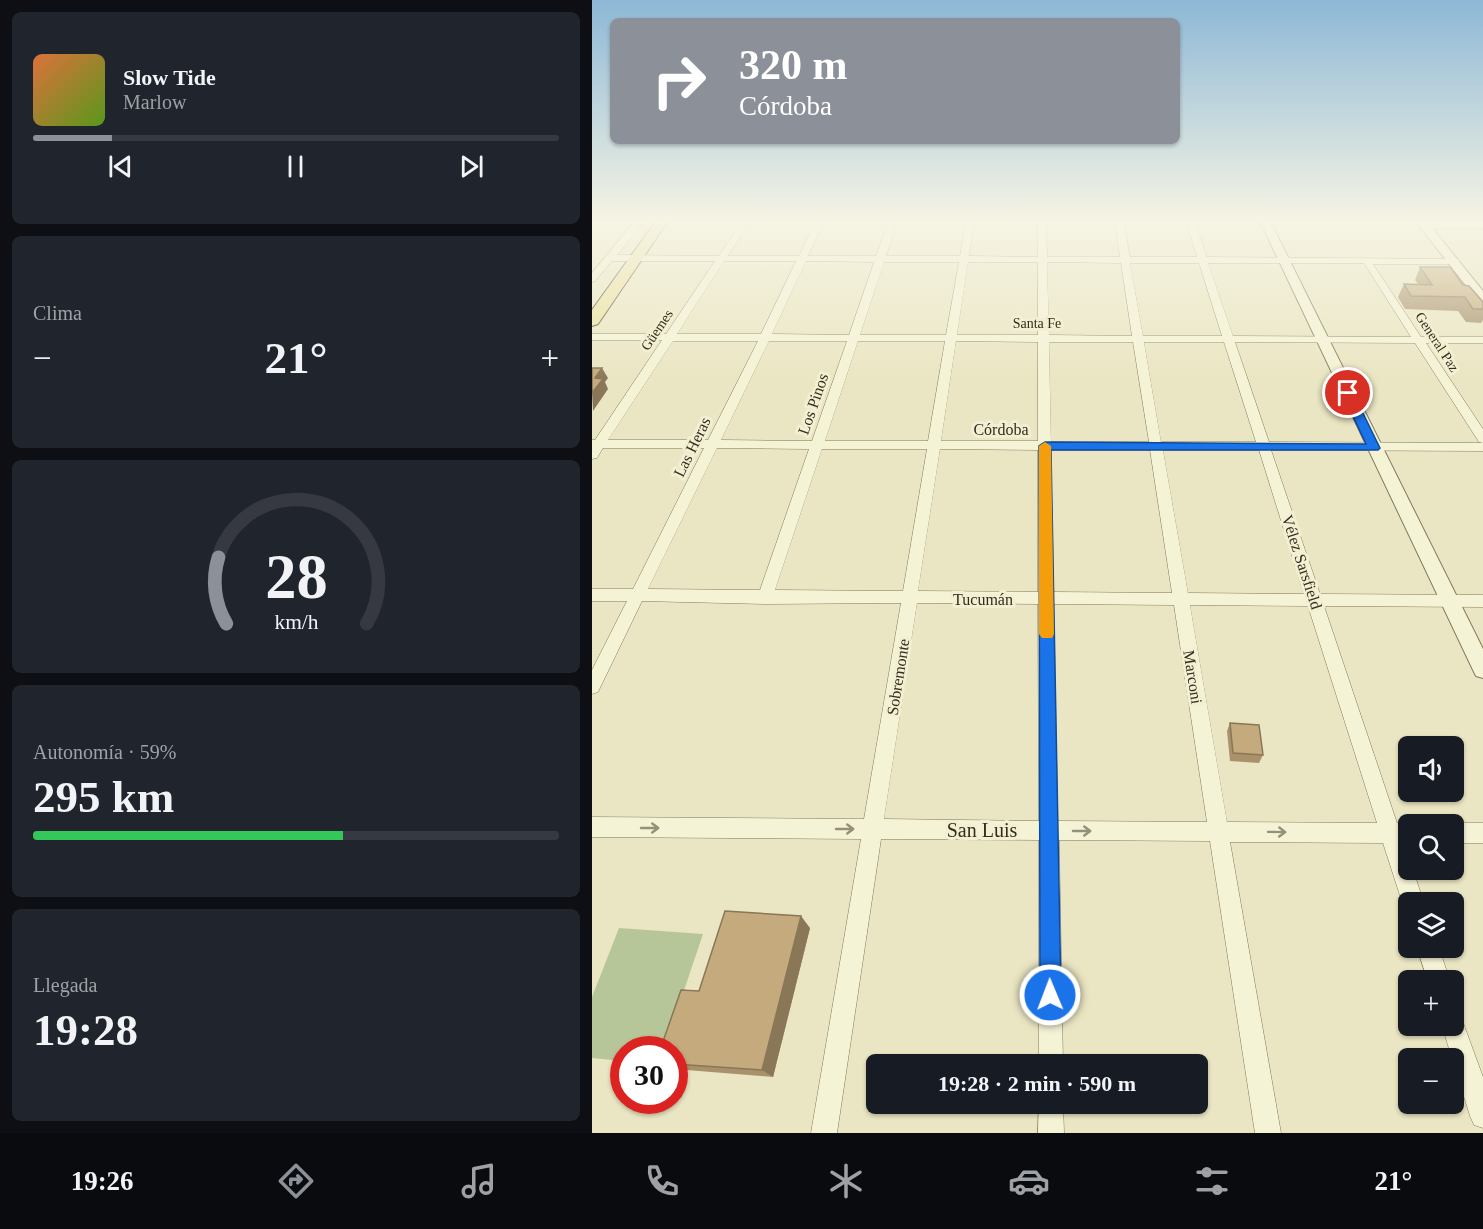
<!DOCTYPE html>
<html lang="es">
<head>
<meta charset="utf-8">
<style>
	:root { --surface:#171b24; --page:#20242c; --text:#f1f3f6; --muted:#9ea1a6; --line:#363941; --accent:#8c9099 }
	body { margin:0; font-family:Georgia,serif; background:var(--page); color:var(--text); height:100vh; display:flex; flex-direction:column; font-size:22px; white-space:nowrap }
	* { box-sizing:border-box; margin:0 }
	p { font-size:20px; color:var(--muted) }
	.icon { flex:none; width:33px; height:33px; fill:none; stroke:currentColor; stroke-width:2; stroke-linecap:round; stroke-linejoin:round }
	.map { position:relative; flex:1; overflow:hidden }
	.sheet { display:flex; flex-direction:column; gap:12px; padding:12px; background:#0d0f14; width:592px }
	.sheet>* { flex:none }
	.top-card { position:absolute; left:18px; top:18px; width:570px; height:126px; border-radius:9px; box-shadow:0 2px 4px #0004; background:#8c9099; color:#fff; overflow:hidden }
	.fabs { position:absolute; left:806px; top:736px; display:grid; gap:12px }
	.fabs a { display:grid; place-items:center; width:66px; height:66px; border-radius:9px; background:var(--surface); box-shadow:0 2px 4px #0004; font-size:30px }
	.speed { position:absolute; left:18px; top:1036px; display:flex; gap:12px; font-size:30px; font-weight:700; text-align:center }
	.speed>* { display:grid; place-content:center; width:78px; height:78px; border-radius:50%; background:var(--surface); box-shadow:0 2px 4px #0004; line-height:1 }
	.speed .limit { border:9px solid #d22; background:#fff; color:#111 }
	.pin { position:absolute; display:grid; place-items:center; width:51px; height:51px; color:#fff; margin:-26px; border:3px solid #fff; border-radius:50%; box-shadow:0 2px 6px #0007 }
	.me { position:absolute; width:66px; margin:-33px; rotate:359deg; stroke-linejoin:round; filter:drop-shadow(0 0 4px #0008) }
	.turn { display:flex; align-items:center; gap:21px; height:126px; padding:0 30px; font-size:27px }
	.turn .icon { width:78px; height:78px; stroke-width:2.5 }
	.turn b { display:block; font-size:42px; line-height:51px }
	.big { font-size:45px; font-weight:700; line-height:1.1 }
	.sheet .card { flex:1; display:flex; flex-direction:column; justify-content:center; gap:9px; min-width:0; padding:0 21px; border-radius:9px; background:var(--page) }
	.sheet .dial { align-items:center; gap:0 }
	.dial svg { height:156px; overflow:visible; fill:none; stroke:var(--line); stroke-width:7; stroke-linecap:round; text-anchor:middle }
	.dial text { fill:var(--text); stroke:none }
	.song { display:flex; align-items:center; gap:18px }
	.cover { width:72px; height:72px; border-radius:9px; background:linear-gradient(135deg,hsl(20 70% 55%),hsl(90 70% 35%)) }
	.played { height:6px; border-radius:3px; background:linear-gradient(90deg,var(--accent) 15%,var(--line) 15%) }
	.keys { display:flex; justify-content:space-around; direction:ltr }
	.heat { display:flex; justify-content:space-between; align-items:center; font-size:33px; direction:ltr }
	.charge { height:9px; border-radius:4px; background:linear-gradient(90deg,#34c759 59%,var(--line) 0) }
	.trip { position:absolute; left:274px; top:1054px; width:342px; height:60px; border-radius:9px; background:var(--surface); box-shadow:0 2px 4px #0004; font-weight:700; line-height:60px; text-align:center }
	.tab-bar { display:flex; height:96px; justify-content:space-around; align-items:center; background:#090b0e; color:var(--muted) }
	.tab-bar .icon { width:42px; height:42px }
	.tab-bar .active { color:var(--accent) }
	.tab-bar b { font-size:27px; color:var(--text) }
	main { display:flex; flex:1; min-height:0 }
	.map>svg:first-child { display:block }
</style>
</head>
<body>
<main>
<section class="sheet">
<div class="card">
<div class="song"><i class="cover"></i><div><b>Slow Tide</b><p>Marlow</p></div></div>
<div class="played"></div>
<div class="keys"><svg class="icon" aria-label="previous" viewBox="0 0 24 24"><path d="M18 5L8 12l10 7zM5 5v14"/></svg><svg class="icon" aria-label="pause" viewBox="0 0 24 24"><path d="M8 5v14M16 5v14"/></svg><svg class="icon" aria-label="next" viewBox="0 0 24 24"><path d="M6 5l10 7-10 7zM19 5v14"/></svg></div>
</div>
<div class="card"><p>Clima</p>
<div class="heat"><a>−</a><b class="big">21°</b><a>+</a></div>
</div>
<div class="card dial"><svg viewBox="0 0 100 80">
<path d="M14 69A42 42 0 1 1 86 69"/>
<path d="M14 69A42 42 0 0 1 10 35" stroke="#8c9099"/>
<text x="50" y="56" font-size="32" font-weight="700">28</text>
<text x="50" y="72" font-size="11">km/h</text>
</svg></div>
<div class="card"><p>Autonomía · 59%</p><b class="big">295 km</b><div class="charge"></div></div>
<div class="card"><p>Llegada</p><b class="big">19:28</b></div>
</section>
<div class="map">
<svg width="891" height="1133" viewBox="0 0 891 1133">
	<rect width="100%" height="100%" fill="#eae6c3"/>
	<path fill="#b7c698" d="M27,928L111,934L72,1050H32L31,1061L0,1058V997Z"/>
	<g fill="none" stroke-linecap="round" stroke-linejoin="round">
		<g stroke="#82785c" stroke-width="1">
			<g id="minor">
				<path d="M6,221H21L0,228V222Z"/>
				<path d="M43,221H52L25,255L127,256L150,221H158L136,256H207L224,221H232L216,256H284L297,221H305L294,256H368L374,221H382L377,256L446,257V221H454L455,257H528L523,221H531L538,257H605L594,221H602L615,257L865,259L867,261L862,264H781L829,337H891V343H834L891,429V443L887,442L823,343L643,342L677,442L891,443V451L679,450L728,594L891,595V607L732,606L805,823L820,825H816V843H811L816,857V870H821L832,903H816V912L813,911L791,843L638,842L689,1133H663L618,841L467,840L471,1065H447V840L289,839L245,1133H219L269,839L0,837V817L272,819L309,603L173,604L50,601L6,692L0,694V670L35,601H0V589H41L112,448H11L5,458L0,459V440H3L70,340H0V334H74L123,261H20L3,281L0,282V273ZM132,261H204L169,334H85ZM214,261L282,262L257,335L180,334ZM292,262H367L354,335H268ZM376,262H446V335H365ZM455,262L529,263L540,336L457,335ZM538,263H607L630,336H551ZM616,263H772L819,337L641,336ZM81,341H166L116,440H16ZM177,341H255L220,441L129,440ZM266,341H353L336,441H233ZM364,341L446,342V441H349ZM457,342H541L557,442H459ZM552,342H632L664,442H569ZM125,448L217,449L168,590L56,589ZM230,449H335L311,591L183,590ZM348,449L446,450V592L326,591ZM459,450H558L580,593L462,592ZM571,450H667L712,594L596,593ZM325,603L446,604L447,821L292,819ZM462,604L582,605L615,822L466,821ZM598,605L716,606L785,823L635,822Z"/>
				<path d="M824,221L891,222V228H832Z"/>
				<path d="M861,823H891V843H861V825H857Z"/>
				<path d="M825,948H847L858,981H836Z"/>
				<path d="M861,1013L869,1017L891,1077V1128L882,1125L878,1116L850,1026H861Z"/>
				<path d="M447,1104H471L472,1133H446Z"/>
			</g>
		</g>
		<g stroke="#82785c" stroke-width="2">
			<g id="tertiary">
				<path d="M668,221H678L891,649V678L884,676L881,670Z"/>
				<path d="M832,222L836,223L891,291V302H887L828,227V223Z"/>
			</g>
		</g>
		<g stroke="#50462f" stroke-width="2">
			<path id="primary" d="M64,221H76L6,324L0,326V310Z"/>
		</g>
		<use href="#minor" fill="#f5f3d5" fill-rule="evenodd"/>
		<use href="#tertiary" fill="#f5f3d5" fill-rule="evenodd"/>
		<use href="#primary" fill="#eae29e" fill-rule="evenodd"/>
	</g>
	<g fill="#a9926b">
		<path d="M828,267L871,285L891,302V320L889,323L874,322L866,311L813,309L806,297L812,284H826L823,280Z"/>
		<path d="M638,723L671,755L667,763L638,761L635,731Z"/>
		<path d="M218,928L181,1077L82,1069V1050L107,991Z"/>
	</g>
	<g fill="#897757">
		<path d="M10,368L16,378L13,382L16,389L1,411L0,393L3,378Z"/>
		<path d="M209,916L218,928L181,1077L170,1070Z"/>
	</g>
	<g fill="#c4aa7c" stroke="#897757" stroke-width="1.5">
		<path d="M828,267H858L871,285L877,286L891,302V309H881L873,297L819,296L812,284L840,285Z"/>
		<path d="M0,368H10L3,378L11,379L0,393Z"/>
		<path d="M638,723L667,725L671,755L641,753Z"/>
		<path d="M133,911L209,916L170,1070L82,1064V1050H68L89,990L107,991Z"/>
	</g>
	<defs><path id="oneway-shaft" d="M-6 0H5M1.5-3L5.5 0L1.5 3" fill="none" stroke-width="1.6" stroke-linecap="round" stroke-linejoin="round" transform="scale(1.5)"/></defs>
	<g stroke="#94907a">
		<use href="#oneway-shaft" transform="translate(58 828)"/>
		<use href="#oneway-shaft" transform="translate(253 829)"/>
		<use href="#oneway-shaft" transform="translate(490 831)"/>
		<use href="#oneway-shaft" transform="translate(685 832) rotate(1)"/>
	</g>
	<linearGradient id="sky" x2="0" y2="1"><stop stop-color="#8db8d6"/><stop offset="0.58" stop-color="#f6f4e4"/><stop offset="1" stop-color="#f6f4e4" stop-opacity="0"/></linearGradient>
	<rect width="891" height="380" fill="url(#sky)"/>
	<path fill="#1a73e8" stroke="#114b97" stroke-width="1.5" d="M756,390L761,393L788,448L786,450H459L469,995L466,1002L458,1005L451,1002L448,995L447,446L453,442L774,444L750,393Z"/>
	<path fill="#f59e0b" d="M453,442L459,446L462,634L460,638H450L447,634V446Z"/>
	<g text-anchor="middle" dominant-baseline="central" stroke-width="6" stroke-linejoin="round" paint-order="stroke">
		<g font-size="14" fill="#332d1e" stroke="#f2efd2">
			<text x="445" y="323">Santa Fe</text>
			<text transform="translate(65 330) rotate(-56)">Güemes</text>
			<text transform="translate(845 342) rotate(57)">General Paz</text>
		</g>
		<g font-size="16" fill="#332d1e" stroke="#f2efd2">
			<text transform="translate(221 404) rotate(-71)">Los Pinos</text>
			<text x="409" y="429">Córdoba</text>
			<text transform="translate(100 447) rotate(-64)">Las Heras</text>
			<text transform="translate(710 562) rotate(72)">Vélez Sarsfield</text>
			<text x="391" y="599">Tucumán</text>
			<text transform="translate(306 677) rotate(-81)">Sobremonte</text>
			<text transform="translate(601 677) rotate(81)">Marconi</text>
		</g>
		<g font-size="20" fill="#332d1e" stroke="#f2efd2">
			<text x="390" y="830">San Luis</text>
		</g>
	</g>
</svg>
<div class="fabs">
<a><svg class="icon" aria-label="sound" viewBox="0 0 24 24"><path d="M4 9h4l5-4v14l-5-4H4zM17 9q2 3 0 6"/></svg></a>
<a><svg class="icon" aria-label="search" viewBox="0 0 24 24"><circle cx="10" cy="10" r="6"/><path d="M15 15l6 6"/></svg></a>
<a><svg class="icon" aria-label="layers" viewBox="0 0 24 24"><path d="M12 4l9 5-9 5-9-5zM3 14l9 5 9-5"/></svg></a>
<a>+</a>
<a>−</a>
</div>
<div class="speed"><div class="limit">30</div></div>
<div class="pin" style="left:756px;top:393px;background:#d93025"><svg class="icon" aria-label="arrive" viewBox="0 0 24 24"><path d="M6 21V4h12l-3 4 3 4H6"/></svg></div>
<svg class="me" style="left:458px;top:995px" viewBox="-20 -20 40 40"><circle r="17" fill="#1a73e8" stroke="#fff" stroke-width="3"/><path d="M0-11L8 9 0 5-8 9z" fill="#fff"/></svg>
<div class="trip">19:28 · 2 min · 590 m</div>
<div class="top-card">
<div class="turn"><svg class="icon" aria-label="right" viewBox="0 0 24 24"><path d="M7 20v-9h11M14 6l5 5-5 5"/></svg><div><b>320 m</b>Córdoba</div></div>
</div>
</div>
</main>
<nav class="tab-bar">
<b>19:26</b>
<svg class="icon active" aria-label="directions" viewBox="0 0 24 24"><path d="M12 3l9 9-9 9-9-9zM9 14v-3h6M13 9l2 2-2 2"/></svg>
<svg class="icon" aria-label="music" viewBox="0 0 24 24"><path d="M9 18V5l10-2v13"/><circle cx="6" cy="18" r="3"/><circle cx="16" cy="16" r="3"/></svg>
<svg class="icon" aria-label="phone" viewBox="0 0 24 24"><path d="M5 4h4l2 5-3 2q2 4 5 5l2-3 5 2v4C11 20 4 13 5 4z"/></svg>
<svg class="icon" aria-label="climate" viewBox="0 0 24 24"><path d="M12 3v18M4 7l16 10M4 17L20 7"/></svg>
<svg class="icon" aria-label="car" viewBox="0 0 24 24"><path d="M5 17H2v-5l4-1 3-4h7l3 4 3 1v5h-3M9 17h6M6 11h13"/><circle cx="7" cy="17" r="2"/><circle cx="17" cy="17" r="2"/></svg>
<svg class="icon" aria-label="filters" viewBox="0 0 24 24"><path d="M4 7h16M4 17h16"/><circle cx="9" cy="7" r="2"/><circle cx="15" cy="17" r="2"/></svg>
<b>21°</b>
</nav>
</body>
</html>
